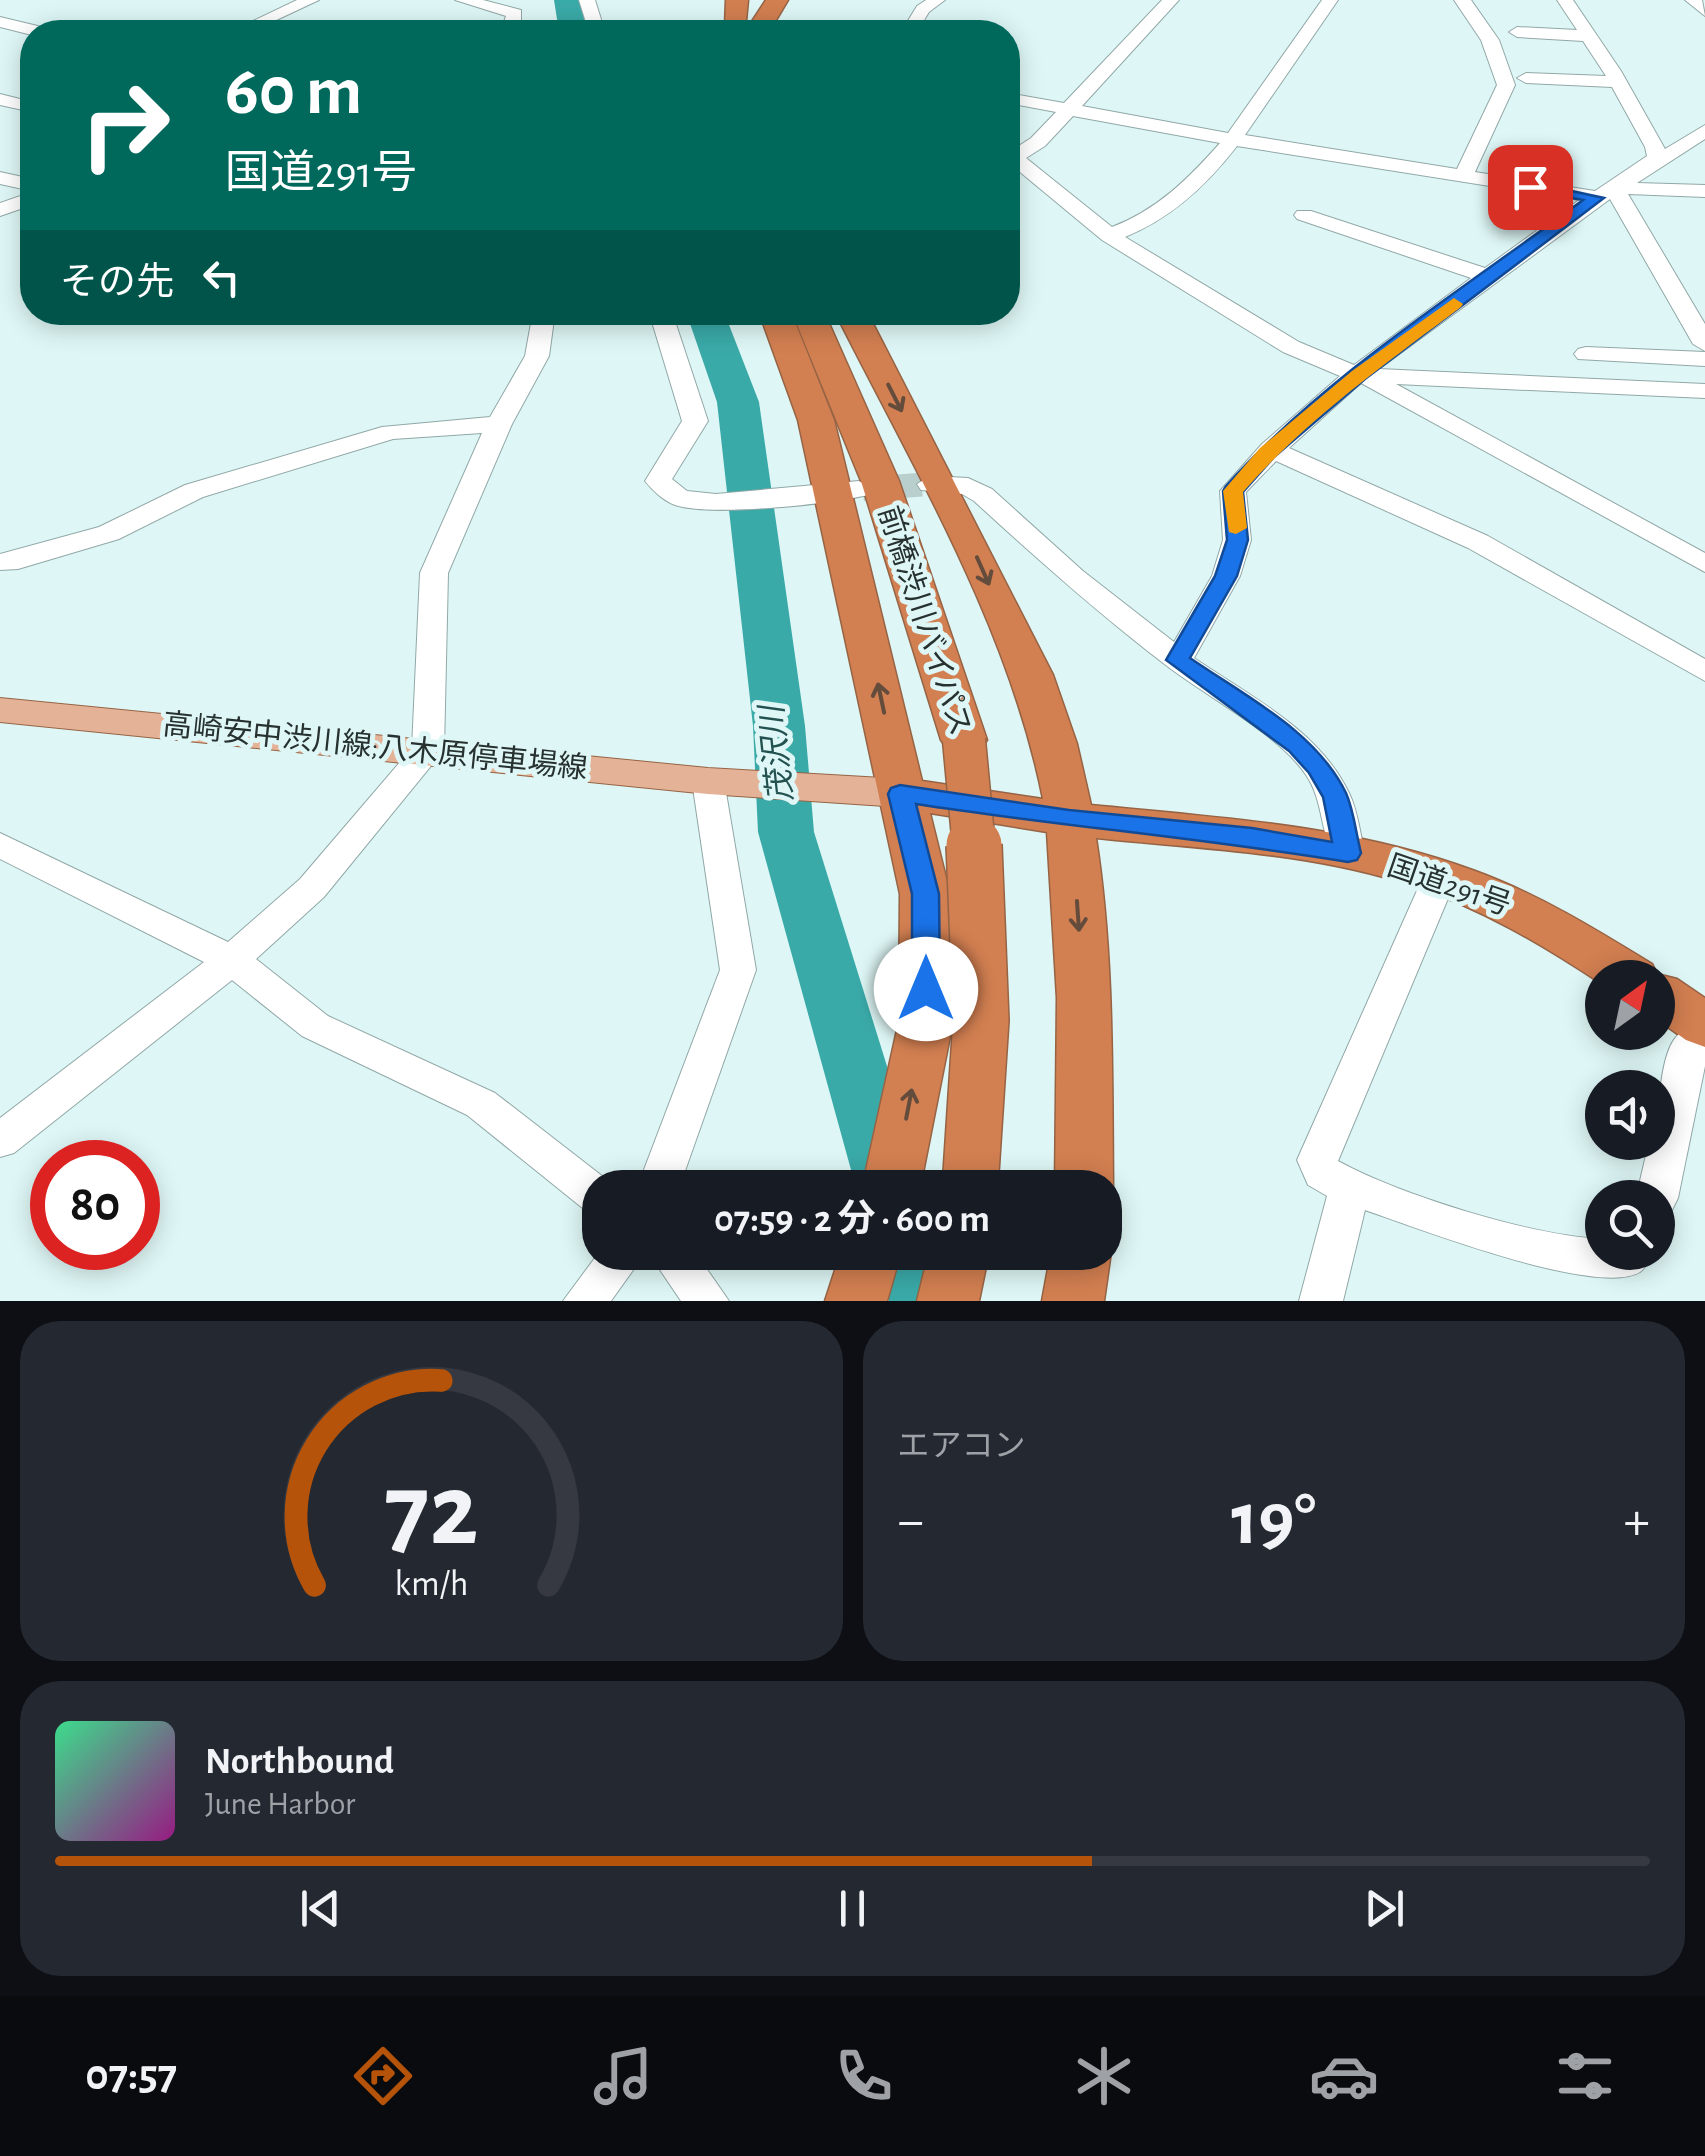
<!DOCTYPE html>
<html lang="ja">
<head>
<meta charset="utf-8">
<style>
	:root { --surface:#171b24; --page:#242831; --text:#f1f3f6; --muted:#9ea1a6; --line:#363941; --accent:#b45309 }
	body { margin:0; font-family:"Alegreya Sans","Noto Sans JP",sans-serif; background:var(--page); color:var(--text); height:100vh; display:flex; flex-direction:column; font-size:38px; white-space:nowrap }
	* { box-sizing:border-box; margin:0 }
	p { font-size:32px; color:var(--muted) }
	.icon { flex:none; width:55px; height:55px; fill:none; stroke:currentColor; stroke-width:2; stroke-linecap:round; stroke-linejoin:round }
	.map { position:relative; height:1301px; overflow:hidden }
	.details { display:flex; flex-direction:column; gap:20px; padding:20px; background:#0d0f14; flex:1 }
	.details>* { flex:none }
	.hud { position:absolute; left:20px; top:20px; width:1000px; height:305px; border-radius:40px; box-shadow:0 5px 25px #0003; background:#00695c; color:#fff; overflow:hidden }
	.needle { width:65px; rotate:33deg }
	.fabs { position:absolute; left:1585px; top:960px; display:grid; gap:20px }
	.fabs a { display:grid; place-items:center; width:90px; height:90px; border-radius:50%; background:var(--surface); box-shadow:0 5px 25px #0003; font-size:50px }
	.speed { position:absolute; left:30px; top:1140px; display:flex; gap:20px; font-size:50px; font-weight:700; text-align:center }
	.speed>* { display:grid; place-content:center; width:130px; height:130px; border-radius:50%; background:var(--surface); box-shadow:0 5px 25px #0003; line-height:1 }
	.speed .limit { border:15px solid #d22; background:#fff; color:#111 }
	.pin { position:absolute; display:grid; place-items:center; width:85px; height:85px; color:#fff; margin:-42px; border-radius:20px; box-shadow:0 5px 15px #0006 }
	.me { position:absolute; width:110px; margin:-55px; rotate:0deg; stroke-linejoin:round; filter:drop-shadow(0 0 8px #0008) }
	.turn { display:flex; align-items:center; gap:35px; height:210px; padding:0 40px; font-size:45px }
	.turn .icon { width:130px; height:130px; stroke-width:2.5 }
	.turn b { display:block; font-size:70px; line-height:85px }
	.then { display:flex; align-items:center; height:95px; padding:0 40px; background:#0003; gap:20px; font-size:38px }
	.big { font-size:75px; font-weight:700; line-height:1.1 }
	.details .tile { flex:1; display:flex; flex-direction:column; justify-content:center; gap:15px; min-width:0; padding:0 35px; border-radius:40px; background:var(--page) }
	.details .dial { align-items:center; gap:0 }
	.dial svg { height:260px; overflow:visible; fill:none; stroke:var(--line); stroke-width:7; stroke-linecap:round; text-anchor:middle }
	.dial text { fill:var(--text); stroke:none }
	.song { display:flex; align-items:center; gap:30px }
	.cover { width:120px; height:120px; border-radius:15px; background:linear-gradient(135deg,hsl(150 70% 55%),hsl(310 70% 35%)) }
	.played { height:10px; border-radius:5px; background:linear-gradient(90deg,var(--accent) 65%,var(--line) 65%) }
	.keys { display:flex; justify-content:space-around; direction:ltr }
	.heat { display:flex; justify-content:space-between; align-items:center; font-size:55px; direction:ltr }
	.details .tiles { flex:1; display:grid; gap:20px; grid-template-columns:1fr 1fr }
	.tile:last-child { grid-column:span 2 }
	.trip { position:absolute; left:582px; top:1170px; width:540px; height:100px; border-radius:40px; background:var(--surface); box-shadow:0 5px 25px #0003; font-weight:700; line-height:100px; text-align:center }
	.dock { display:flex; height:160px; justify-content:space-around; align-items:center; background:#090b0e; color:var(--muted) }
	.dock .icon { width:70px; height:70px }
	.dock .on { color:var(--accent) }
	.dock b { font-size:45px; color:var(--text) }
	.map>svg:first-child { display:block }
</style>
</head>
<body>
<div class="map">
<svg width="1705" height="1301" viewBox="0 0 1705 1301">
	<rect width="100%" height="100%" fill="#def7f6"/>
	<g fill="none" stroke-linecap="round" stroke-linejoin="round">
		<g fill="#3aaaa8" fill-rule="evenodd">
			<path d="M554,0H580L587,32H559Z"/>
			<path d="M686,312H724L759,402L805,726L814,832L925,1188H856L758,832L753,726L717,402Z"/>
			<path d="M875,1252H947L963,1301H889Z"/>
		</g>
		<path stroke="#b9cfce" stroke-width="24" stroke-dasharray="24 11" stroke-linecap="butt" d="M863,489L930,484"/>
		<g stroke="#91a8a7" stroke-width="2">
			<g id="minor">
				<path d="M297,0H319L251,32H230Z"/>
				<path d="M455,0H483L521,10V32H505L502,28L506,16Z"/>
				<path d="M579,0H595L605,32H589Z"/>
				<path d="M926,0H945L929,12L917,32H901L917,6Z"/>
				<path d="M1162,0H1179L1082,106L1228,133L1322,0H1338L1245,135L1457,169L1497,85L1481,40L1454,0H1471L1499,40L1515,85L1475,172L1595,191L1647,156L1645,147L1612,87L1526,83L1517,78L1526,73L1606,76L1583,41L1517,37L1509,32L1517,27L1577,30L1557,0H1573L1621,71L1665,149L1705,125V139L1637,183L1705,185V197L1628,194L1705,324V351L1693,344L1610,199L1379,369L1705,384V398L1396,384L1705,553V572L1361,383L1289,448L1488,536L1705,659V681L1468,548L1276,461L1246,492L1251,540L1240,576L1194,658C1250,696 1319,730 1349,793C1358,811 1360,834 1365,853L1360,861L1348,865L1336,861C1320,835 1324,801 1306,775C1280,735 1206,696 1167,666C1099,614 1036,558 974,501L962,494L921,490L917,484L930,476L968,478L992,489L1083,571L1174,642L1212,576L1223,540L1220,491L1262,444L1340,376L1283,352L1102,240L1008,162V147L1014,149L1031,138L1056,112L1008,103V93L1064,103ZM1073,116L1220,143C1188,179 1157,210 1112,227L1026,158L1045,146ZM1237,146L1579,200L1485,268L1311,211H1297L1294,215L1297,219L1471,278L1354,365L1299,342L1125,237C1172,218 1207,185 1237,146Z"/>
				<path d="M1685,0H1702L1705,16Z"/>
				<path d="M0,17L46,28L48,32L32,35L0,27Z"/>
				<path d="M0,94L32,102V112L0,105Z"/>
				<path d="M0,172L32,179V191L0,184Z"/>
				<path d="M32,192V205L0,216V203Z"/>
				<path d="M533,312H555L549,356L512,424L448,573L444,750L324,897L256,959L328,1016L495,1093L615,1186L600,1188V1215L585,1210L467,1115L302,1036L232,980L14,1153L0,1157V1118L204,962L0,859V833L228,942L300,879L412,748L420,573L482,433L393,439L203,497L119,539L18,569L0,570V554L99,527L185,485L382,427L490,417L525,356Z"/>
				<path d="M649,312H672L708,421L672,479L687,491L716,494L859,481L872,489L868,495C829,504 712,517 675,505C664,501 652,490 645,481L682,421Z"/>
				<path d="M1586,347L1705,352V366L1578,359L1574,354L1578,349Z"/>
				<path d="M708,770L720,773L724,781L756,970L679,1188H637L720,970L692,781L696,773Z"/>
				<path d="M1440,865L1452,868L1457,877L1338,1161C1400,1195 1532,1236 1602,1239V1252H1652C1649,1259 1646,1268 1640,1272C1598,1298 1414,1227 1365,1210L1343,1301H1299L1327,1196L1308,1185L1297,1160L1423,877L1428,868Z"/>
				<path d="M1705,1022V1066L1678,1198L1672,1210L1658,1215V1198H1636L1649,1142H1658C1658,1117 1659,1057 1676,1037C1682,1029 1695,1025 1705,1022Z"/>
				<path d="M600,1251L646,1252L611,1301H563Z"/>
				<path d="M648,1252H695L729,1301H681Z"/>
			</g>
		</g>
		<g stroke="#966445" stroke-width="2">
			<path id="major" d="M0,698L708,768L900,779L915,783L921,793L915,803L900,807L708,794L0,722Z"/>
		</g>
		<g stroke="#966445" stroke-width="3">
			<g id="highway">
				<path d="M726,0H748L745,31L735,32L725,26Z"/>
				<path d="M766,0H788L769,32H745Z"/>
				<path d="M759,312H791L834,420L922,781L1043,799C1009,627 914,469 835,312H867L1053,675L1077,744L1091,805C1221,818 1352,825 1475,871C1538,894 1595,929 1652,964L1657,974L1677,979L1705,998V1047L1686,1040L1658,1020V978H1602V984C1543,945 1481,908 1413,886C1311,852 1202,849 1096,838C1114,953 1112,1071 1113,1188L1105,1205V1188H1055L1057,998L1047,832L930,813L950,894L953,1021L920,1188H862L899,1021L900,894L798,420Z"/>
				<path d="M792,312H824L899,481L987,740L980,750L964,754L948,750L941,740L861,481Z"/>
				<path d="M1105,1239L1111,1252L1104,1301H1042L1051,1252H1105Z"/>
				<path d="M841,1252H901L887,1301H825Z"/>
				<path d="M929,1252H989L979,1301H917Z"/>
			</g>
		</g>
		<use href="#minor" fill="#fff" fill-rule="evenodd"/>
		<use href="#major" fill="#e4b297" fill-rule="evenodd"/>
		<use href="#highway" fill="#d27f51" fill-rule="evenodd"/>
		<g stroke="#966445" stroke-width="45" stroke-linecap="butt">
			<path id="highway-bridge-far1" d="M964,740L974,847"/>
		</g>
		<g stroke="#966445" stroke-width="58" stroke-linecap="butt">
			<path id="highway-bridge" d="M970,1188L981,1020L974,845"/>
		</g>
		<use href="#highway-bridge-far1" stroke="#d27f51" stroke-width="42"/>
		<use href="#highway-bridge" stroke="#d27f51" stroke-width="55"/>
	</g>
	<defs><path id="oneway-shaft" d="M-6 0H5M1.5-3L5.5 0L1.5 3" fill="none" stroke-width="1.6" stroke-linecap="round" stroke-linejoin="round" transform="scale(2.5)"/></defs>
	<g stroke="#634c3c">
		<use href="#oneway-shaft" transform="translate(895 398) rotate(63)"/>
		<use href="#oneway-shaft" transform="translate(983 571) rotate(66)"/>
		<use href="#oneway-shaft" transform="translate(881 698) rotate(-102)"/>
		<use href="#oneway-shaft" transform="translate(1078 916) rotate(86)"/>
		<use href="#oneway-shaft" transform="translate(909 1104) rotate(-79)"/>
	</g>
	<path fill="#1a73e8" stroke="#114b97" stroke-width="2.5" d="M1530,182L1604,198L1365,379L1274,457L1243,492L1248,540L1237,576L1190,658C1245,696 1316,731 1346,793C1354,811 1356,834 1361,853L1357,860L1348,862C1204,838 1059,826 916,804L939,894L940,989L936,996L926,1000L916,996L912,989V894L888,794L891,788L900,785L1069,810L1252,828L1332,842L1323,797L1309,773L1289,751L1166,660L1215,576L1227,540L1223,491L1226,486C1327,374 1462,290 1583,200L1524,190L1522,187Z"/>
	<path fill="#f59e0b" d="M1454,298L1463,304L1461,307C1385,364 1306,420 1243,492L1247,528L1236,534L1229,532L1223,491L1260,448L1352,371Z"/>
	<g text-anchor="middle" dominant-baseline="central" stroke-width="10" stroke-linejoin="round" paint-order="stroke">
		<g font-size="30" fill="#273130" stroke="#def7f6">
			<text transform="translate(924 621) rotate(72)">前橋渋川バイパス</text>
			<text transform="translate(375 747) rotate(6)">高崎安中渋川線;八木原停車場線</text>
			<text transform="translate(1449 886) rotate(19)">国道291号</text>
		</g>
		<g font-size="32" font-style="italic" fill="#225150" stroke="#def7f6">
			<text transform="translate(777 754) rotate(-96)">茂沢川</text>
		</g>
	</g>
</svg>
<div class="fabs">
<a><svg class="needle" viewBox="-14 -14 28 28"><path d="M0-13l5 13h-10z" fill="#e53935"/><path d="M0 13l5-13h-10z" fill="#9ea1a6"/></svg></a>
<a><svg class="icon" aria-label="sound" viewBox="0 0 24 24"><path d="M4 9h4l5-4v14l-5-4H4zM17 9q2 3 0 6"/></svg></a>
<a><svg class="icon" aria-label="search" viewBox="0 0 24 24"><circle cx="10" cy="10" r="6"/><path d="M15 15l6 6"/></svg></a>
</div>
<div class="speed"><div class="limit">80</div></div>
<div class="pin" style="left:1530px;top:187px;background:#d93025"><svg class="icon" aria-label="arrive" viewBox="0 0 24 24"><path d="M6 21V4h12l-3 4 3 4H6"/></svg></div>
<svg class="me" style="left:926px;top:989px" viewBox="-20 -20 40 40"><circle r="19" fill="#fff"/><path d="M0-13L10 11 0 6-10 11z" fill="#1a73e8"/></svg>
<div class="trip">07:59 · 2 分 · 600 m</div>
<div class="hud">
<div class="turn"><svg class="icon" aria-label="right" viewBox="0 0 24 24"><path d="M7 20v-9h11M14 6l5 5-5 5"/></svg><div><b>60 m</b>国道291号</div></div>
<div class="then">その先<svg class="icon" aria-label="left" viewBox="0 0 24 24"><path d="M17 20v-9H6M10 6l-5 5 5 5"/></svg></div>
</div>
</div>
<section class="details">
<div class="tiles">
<div class="tile dial"><svg viewBox="0 0 100 80">
<path d="M14 69A42 42 0 1 1 86 69"/>
<path d="M14 69A42 42 0 0 1 53 6" stroke="#b45309"/>
<text x="50" y="56" font-size="32" font-weight="700">72</text>
<text x="50" y="72" font-size="11">km/h</text>
</svg></div>
<div class="tile"><p>エアコン</p>
<div class="heat"><a>−</a><b class="big">19°</b><a>+</a></div>
</div>
<div class="tile">
<div class="song"><i class="cover"></i><div><b>Northbound</b><p>June Harbor</p></div></div>
<div class="played"></div>
<div class="keys"><svg class="icon" aria-label="previous" viewBox="0 0 24 24"><path d="M18 5L8 12l10 7zM5 5v14"/></svg><svg class="icon" aria-label="pause" viewBox="0 0 24 24"><path d="M8 5v14M16 5v14"/></svg><svg class="icon" aria-label="next" viewBox="0 0 24 24"><path d="M6 5l10 7-10 7zM19 5v14"/></svg></div>
</div>
</div>
</section>
<nav class="dock">
<b>07:57</b>
<svg class="icon on" aria-label="directions" viewBox="0 0 24 24"><path d="M12 3l9 9-9 9-9-9zM9 14v-3h6M13 9l2 2-2 2"/></svg>
<svg class="icon" aria-label="music" viewBox="0 0 24 24"><path d="M9 18V5l10-2v13"/><circle cx="6" cy="18" r="3"/><circle cx="16" cy="16" r="3"/></svg>
<svg class="icon" aria-label="phone" viewBox="0 0 24 24"><path d="M5 4h4l2 5-3 2q2 4 5 5l2-3 5 2v4C11 20 4 13 5 4z"/></svg>
<svg class="icon" aria-label="climate" viewBox="0 0 24 24"><path d="M12 3v18M4 7l16 10M4 17L20 7"/></svg>
<svg class="icon" aria-label="car" viewBox="0 0 24 24"><path d="M5 17H2v-5l4-1 3-4h7l3 4 3 1v5h-3M9 17h6M6 11h13"/><circle cx="7" cy="17" r="2"/><circle cx="17" cy="17" r="2"/></svg>
<svg class="icon" aria-label="filters" viewBox="0 0 24 24"><path d="M4 7h16M4 17h16"/><circle cx="9" cy="7" r="2"/><circle cx="15" cy="17" r="2"/></svg>
</nav>
</body>
</html>
